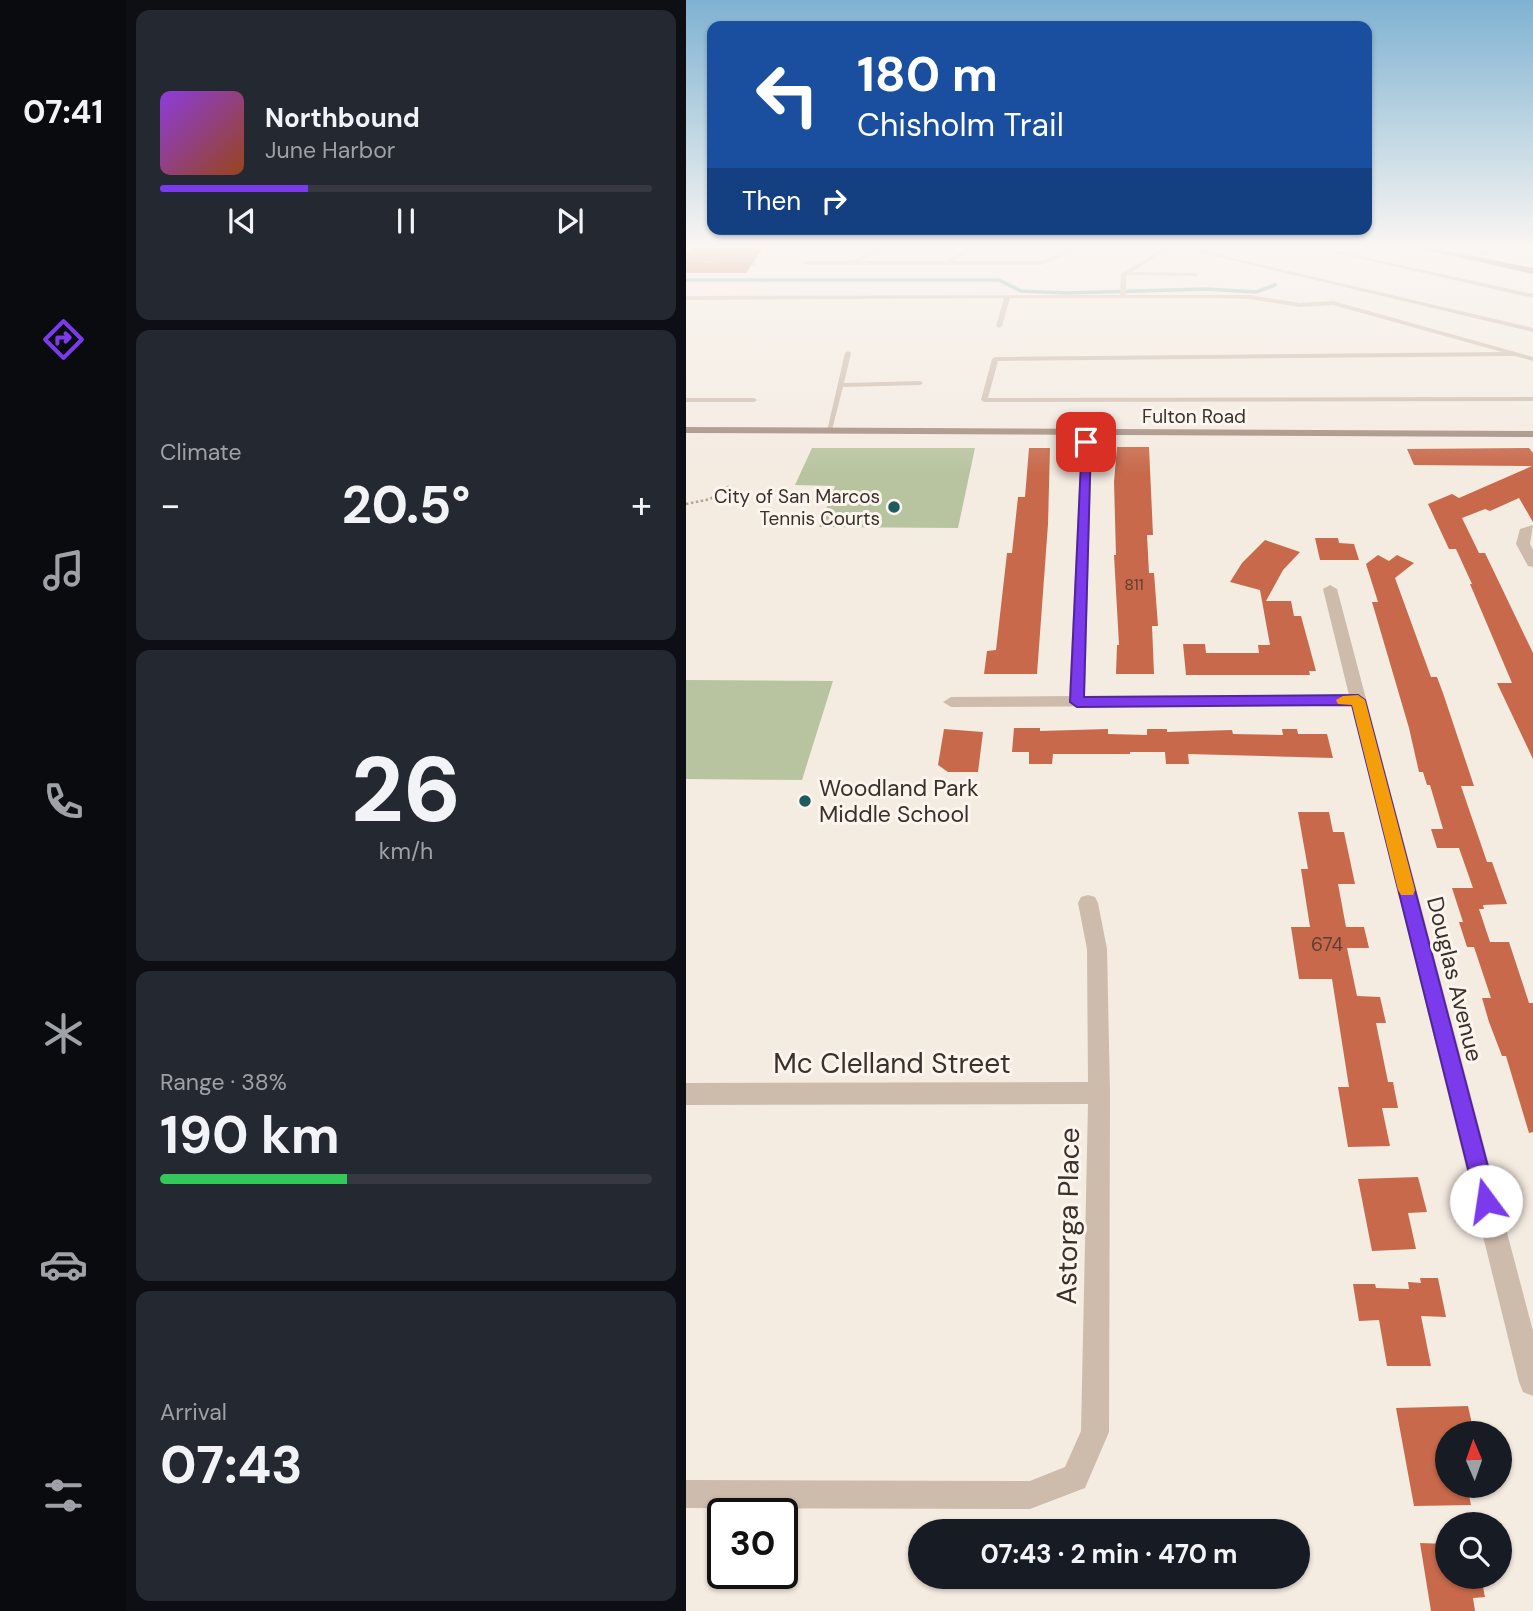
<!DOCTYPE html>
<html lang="en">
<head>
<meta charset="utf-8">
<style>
	:root { --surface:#171b24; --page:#242831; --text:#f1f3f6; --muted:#9ea1a6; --line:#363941; --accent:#7c3aed }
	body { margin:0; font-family:"DM Sans",sans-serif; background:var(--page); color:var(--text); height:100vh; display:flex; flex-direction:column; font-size:26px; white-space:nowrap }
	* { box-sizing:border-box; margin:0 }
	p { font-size:23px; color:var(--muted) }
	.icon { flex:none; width:38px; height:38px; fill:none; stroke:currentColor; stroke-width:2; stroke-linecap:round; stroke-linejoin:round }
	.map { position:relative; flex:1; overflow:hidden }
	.side { display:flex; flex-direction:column; gap:10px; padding:10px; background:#0d0f14; width:560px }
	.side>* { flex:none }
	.banner { position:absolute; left:21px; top:21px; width:665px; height:214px; border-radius:14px; box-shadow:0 2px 5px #0004; background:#1a4fa0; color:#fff; overflow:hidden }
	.needle { width:46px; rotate:358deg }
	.tools { position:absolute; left:749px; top:1421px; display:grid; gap:14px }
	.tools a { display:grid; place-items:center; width:77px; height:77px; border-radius:50%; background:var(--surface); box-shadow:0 2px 5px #0004; font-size:35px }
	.speed { position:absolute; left:21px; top:1498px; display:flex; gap:14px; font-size:35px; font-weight:700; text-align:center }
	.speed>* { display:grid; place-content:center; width:91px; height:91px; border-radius:50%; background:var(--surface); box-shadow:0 2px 5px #0004; line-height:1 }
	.speed .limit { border:4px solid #111; border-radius:10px; background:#fff; color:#111 }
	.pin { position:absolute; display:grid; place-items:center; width:60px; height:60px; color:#fff; margin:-30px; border-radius:14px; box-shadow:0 4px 10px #0006 }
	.me { position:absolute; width:77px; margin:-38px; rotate:346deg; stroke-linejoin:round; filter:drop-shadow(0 0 5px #0008) }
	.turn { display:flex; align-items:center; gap:24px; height:147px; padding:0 35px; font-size:32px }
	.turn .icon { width:91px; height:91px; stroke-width:2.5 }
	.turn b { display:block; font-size:49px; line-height:60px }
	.then { display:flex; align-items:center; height:66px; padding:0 35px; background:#0003; gap:14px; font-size:26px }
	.big { font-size:52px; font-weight:700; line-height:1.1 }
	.side .card { flex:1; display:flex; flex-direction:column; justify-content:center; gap:10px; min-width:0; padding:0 24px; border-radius:14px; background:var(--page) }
	.side .dial { align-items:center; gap:0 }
	.dial b { font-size:91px; line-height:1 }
	.song { display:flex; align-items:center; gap:21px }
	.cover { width:84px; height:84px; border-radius:10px; background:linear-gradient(135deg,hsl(270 70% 55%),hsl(20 70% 35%)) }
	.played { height:7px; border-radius:4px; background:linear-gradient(90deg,var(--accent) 30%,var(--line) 30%) }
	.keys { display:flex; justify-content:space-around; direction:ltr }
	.heat { display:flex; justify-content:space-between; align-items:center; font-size:38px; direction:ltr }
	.charge { height:10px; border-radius:5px; background:linear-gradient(90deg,#34c759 38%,var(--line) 0) }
	.trip { position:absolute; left:222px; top:1519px; width:402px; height:70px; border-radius:35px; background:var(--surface); box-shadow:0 2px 5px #0004; font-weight:700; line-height:70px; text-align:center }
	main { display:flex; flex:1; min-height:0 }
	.menu { display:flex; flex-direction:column; width:126px; justify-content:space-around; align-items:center; background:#090b0e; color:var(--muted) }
	.menu .icon { width:49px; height:49px }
	.menu .selected { color:var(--accent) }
	.menu b { font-size:32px; color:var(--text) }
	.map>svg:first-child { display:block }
</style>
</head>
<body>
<main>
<nav class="menu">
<b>07:41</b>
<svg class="icon selected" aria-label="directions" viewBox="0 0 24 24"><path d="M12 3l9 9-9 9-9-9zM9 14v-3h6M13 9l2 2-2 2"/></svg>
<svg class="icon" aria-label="music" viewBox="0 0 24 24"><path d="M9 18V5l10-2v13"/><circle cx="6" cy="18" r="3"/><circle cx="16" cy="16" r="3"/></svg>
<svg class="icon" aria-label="phone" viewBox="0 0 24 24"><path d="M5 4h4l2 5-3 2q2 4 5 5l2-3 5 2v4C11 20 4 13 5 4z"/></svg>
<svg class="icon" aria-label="climate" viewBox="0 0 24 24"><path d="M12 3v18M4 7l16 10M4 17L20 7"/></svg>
<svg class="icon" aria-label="car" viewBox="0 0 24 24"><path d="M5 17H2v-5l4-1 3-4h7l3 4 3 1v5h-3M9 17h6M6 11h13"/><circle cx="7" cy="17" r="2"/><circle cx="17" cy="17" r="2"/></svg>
<svg class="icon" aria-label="filters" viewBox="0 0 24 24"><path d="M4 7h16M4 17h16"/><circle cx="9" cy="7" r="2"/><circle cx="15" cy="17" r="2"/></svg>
</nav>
<section class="side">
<div class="card">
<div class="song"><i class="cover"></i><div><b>Northbound</b><p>June Harbor</p></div></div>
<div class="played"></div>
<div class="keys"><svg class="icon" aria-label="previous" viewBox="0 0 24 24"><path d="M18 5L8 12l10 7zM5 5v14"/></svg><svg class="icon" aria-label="pause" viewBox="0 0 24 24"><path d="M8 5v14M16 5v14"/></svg><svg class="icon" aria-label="next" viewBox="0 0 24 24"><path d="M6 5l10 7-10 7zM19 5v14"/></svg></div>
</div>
<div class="card"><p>Climate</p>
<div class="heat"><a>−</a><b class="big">20.5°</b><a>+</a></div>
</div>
<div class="card dial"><b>26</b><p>km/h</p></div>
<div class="card"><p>Range · 38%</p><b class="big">190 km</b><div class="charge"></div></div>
<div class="card"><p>Arrival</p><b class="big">07:43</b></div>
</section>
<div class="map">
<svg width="847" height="1611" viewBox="0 0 847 1611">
	<rect width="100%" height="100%" fill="#f4ebe1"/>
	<g fill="#b8c4a0">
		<path d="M126,448H289L272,528L133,527L149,486L109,485Z"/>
		<path d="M0,680L147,681L116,780L0,779Z"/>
	</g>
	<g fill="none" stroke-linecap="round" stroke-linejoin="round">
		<path stroke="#7fb0b2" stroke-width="3.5" d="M0,280H313L335,291L380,293L520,289L570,292L589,285"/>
	</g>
	<g fill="#c8694b">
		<path d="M8,248H77L60,273H0V253Z"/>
		<path d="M431,447H463L467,535H461L463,573H468L472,626H466L468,674H430L431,645H433L428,555H430L428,482Z"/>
		<path d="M343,448H364L362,524L351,674H298L301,651L310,650L321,553H326L332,497H339Z"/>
		<path d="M843,448L847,453V522L833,498L804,511L799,509L776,518L793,553H799L847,653V759L811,683H826L784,584H786L770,549H763L742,504L766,494L773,498L846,466L728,465L721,449Z"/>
		<path d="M629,538H652L653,543L668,544L673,560H634Z"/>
		<path d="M579,540L614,552L597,570L580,601H605L608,616H615L630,671H623L624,675H500L497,644H519L520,653H573L572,645H584L574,590L544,582L556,563Z"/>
		<path d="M692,555L703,561L711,555L728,563L709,578L745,677H751L757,693L788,786H775L801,862H806L821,904L797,905L798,909H793L804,942H823L843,1003H847V1132L843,1133L820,1056H816L803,1022L796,998H805L788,947H781L773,922H777L766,888H787L773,848H751L745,829H757L744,785H741L737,772H733L723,728L686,602H692L680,564Z"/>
		<path d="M328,728H354V731L422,729V734L461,735V729H481V732L546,730L547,734L597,735L596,729H611L612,734H641L647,758L502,754L503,764H480L479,752H444V754H367L366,764H343V752H326Z"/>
		<path d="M258,729L297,732L292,772H262L252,765Z"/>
		<path d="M612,812H643L647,832H658L669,884H652L660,927H678L683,948H661L671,996L694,997L700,1023H690L702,1082H707L712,1108H696L704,1146L662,1147L652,1087H663L646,979H613L605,927H624L615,869H622Z"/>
		<path d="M732,1177L741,1212L722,1213L730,1249L686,1251L672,1179Z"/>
		<path d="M734,1278H752L760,1317L735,1316L745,1366H701L693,1320L673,1321L667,1284H689L690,1288L723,1289L722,1282L735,1283Z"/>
		<path d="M782,1406L788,1433H761V1486H781L785,1505L728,1506L710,1408Z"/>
		<path d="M734,1543L761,1544V1577H795L799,1597L787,1598L789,1611H745Z"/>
	</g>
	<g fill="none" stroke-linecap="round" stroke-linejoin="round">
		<g stroke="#b9a596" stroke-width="2" stroke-dasharray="2 2" stroke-linecap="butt">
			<path d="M78,248L88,250"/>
			<path d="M0,250L3,248"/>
			<path d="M7,262H69L66,267"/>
			<path d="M25,262L37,252"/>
		</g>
		<path stroke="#b9a596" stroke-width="2.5" stroke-dasharray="2.5 2.5" stroke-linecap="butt" d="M0,504L24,499L45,485"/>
		<g fill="#cdbbac" fill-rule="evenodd">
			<path d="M193,248H199L173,261H260L284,248H290L267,261H355C366,258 378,248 389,248L370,260L355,265H120L117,263L120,261H166Z"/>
			<path d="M478,248H484L446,272L510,273L512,276L441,275L440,276V295H563L614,303L647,301L847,357V361L829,356L312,361L302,398L847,397V401L298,402L295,400L306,359L309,357L816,352L647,305L614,307L563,299L528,298H324L316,326L313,328L310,326L318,298L0,300V296L434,295L435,274Z"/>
			<path d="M495,248H504L847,328V332Z"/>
			<path d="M628,248H637L847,294V298Z"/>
			<path d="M801,248H806L799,255H795V253Z"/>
			<path d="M162,351L165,353L158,383L234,381L237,383L234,385L157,387L146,430L141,431L159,353Z"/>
			<path d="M0,398H68L71,400L68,402H0Z"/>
		</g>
		<g fill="#cdbbac" fill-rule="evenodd">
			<path d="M396,431L406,433L399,696L663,695L637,589L644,585L651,589L847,1331V1396L837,1392L833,1382L666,705L265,707L257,702L265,697L383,696Z"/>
			<path d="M847,525L844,544L847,550V567L842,566L830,544L834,529Z"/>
			<path d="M402,895L409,897L412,903L421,949L424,1093L423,1432L399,1488L344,1509L0,1508V1480L344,1481L379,1467L395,1431L402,1104L0,1105V1083L402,1082L401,949L392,903L395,897Z"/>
		</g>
		<g fill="#a18a7d" fill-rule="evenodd">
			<path d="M731,248H748L847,268V274Z"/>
			<path d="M0,427L847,431V437L0,433Z"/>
		</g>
	</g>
	<linearGradient id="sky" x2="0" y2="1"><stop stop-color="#7eb2d2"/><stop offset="0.52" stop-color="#faf6f2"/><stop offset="1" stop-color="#faf6f2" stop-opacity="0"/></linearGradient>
	<rect width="847" height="474" fill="url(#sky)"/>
	<path fill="#7c3aed" stroke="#51269a" stroke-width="2" d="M396,440L405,442L398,697L672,695L679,700L811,1201L808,1208L800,1212L793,1208L790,1201L666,705L391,707L384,702Z"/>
	<path fill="#f59e0b" d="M672,695L679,700L729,890L727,895H715L712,890L666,705L652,704L650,700L657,696Z"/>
	<g fill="#1f5a5e" stroke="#fbf5ee" stroke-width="2.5">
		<circle cx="208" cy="507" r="7"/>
		<circle cx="119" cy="801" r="7"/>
	</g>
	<g text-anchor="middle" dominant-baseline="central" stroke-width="6" stroke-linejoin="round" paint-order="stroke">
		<g font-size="16" fill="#5e3e33">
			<text x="448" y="584">811</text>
		</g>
		<g font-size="19" fill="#3b302b" stroke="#fbf5ee">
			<text x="508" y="416">Fulton Road</text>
		</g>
		<g font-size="19" fill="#3b302b" stroke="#fbf5ee" text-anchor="end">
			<text x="194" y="496">City of San Marcos<tspan x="194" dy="22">Tennis Courts</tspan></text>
		</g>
		<g font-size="19" fill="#5e3e33">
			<text x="641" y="944">674</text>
		</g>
		<g font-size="23" fill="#3b302b" stroke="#fbf5ee" text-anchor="start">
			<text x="133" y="788">Woodland Park<tspan x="133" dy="26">Middle School</tspan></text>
		</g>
		<g font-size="23" fill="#3b302b" stroke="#fbf5ee">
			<text transform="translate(769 979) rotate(76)">Douglas Avenue</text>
		</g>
		<g font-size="28" fill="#3b302b" stroke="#fbf5ee">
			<text x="206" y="1063">Mc Clelland Street</text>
			<text transform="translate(382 1216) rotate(-89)">Astorga Place</text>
		</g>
	</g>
</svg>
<div class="tools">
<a><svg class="needle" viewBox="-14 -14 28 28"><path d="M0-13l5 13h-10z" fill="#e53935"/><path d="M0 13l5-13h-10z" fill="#9ea1a6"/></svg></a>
<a><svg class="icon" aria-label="search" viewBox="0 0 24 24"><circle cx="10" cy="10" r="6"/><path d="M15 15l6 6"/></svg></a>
</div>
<div class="speed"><div class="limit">30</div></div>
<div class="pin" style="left:400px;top:442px;background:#d93025"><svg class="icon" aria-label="arrive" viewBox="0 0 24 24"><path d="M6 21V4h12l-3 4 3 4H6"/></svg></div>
<svg class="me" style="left:800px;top:1201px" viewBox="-20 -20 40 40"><circle r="19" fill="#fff"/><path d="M0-13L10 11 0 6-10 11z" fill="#7c3aed"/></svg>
<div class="trip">07:43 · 2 min · 470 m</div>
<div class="banner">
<div class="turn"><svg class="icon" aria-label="left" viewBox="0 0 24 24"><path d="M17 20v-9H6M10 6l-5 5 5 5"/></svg><div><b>180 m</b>Chisholm Trail</div></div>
<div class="then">Then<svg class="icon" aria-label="right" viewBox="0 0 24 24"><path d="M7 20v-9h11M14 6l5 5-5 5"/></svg></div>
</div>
</div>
</main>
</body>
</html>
